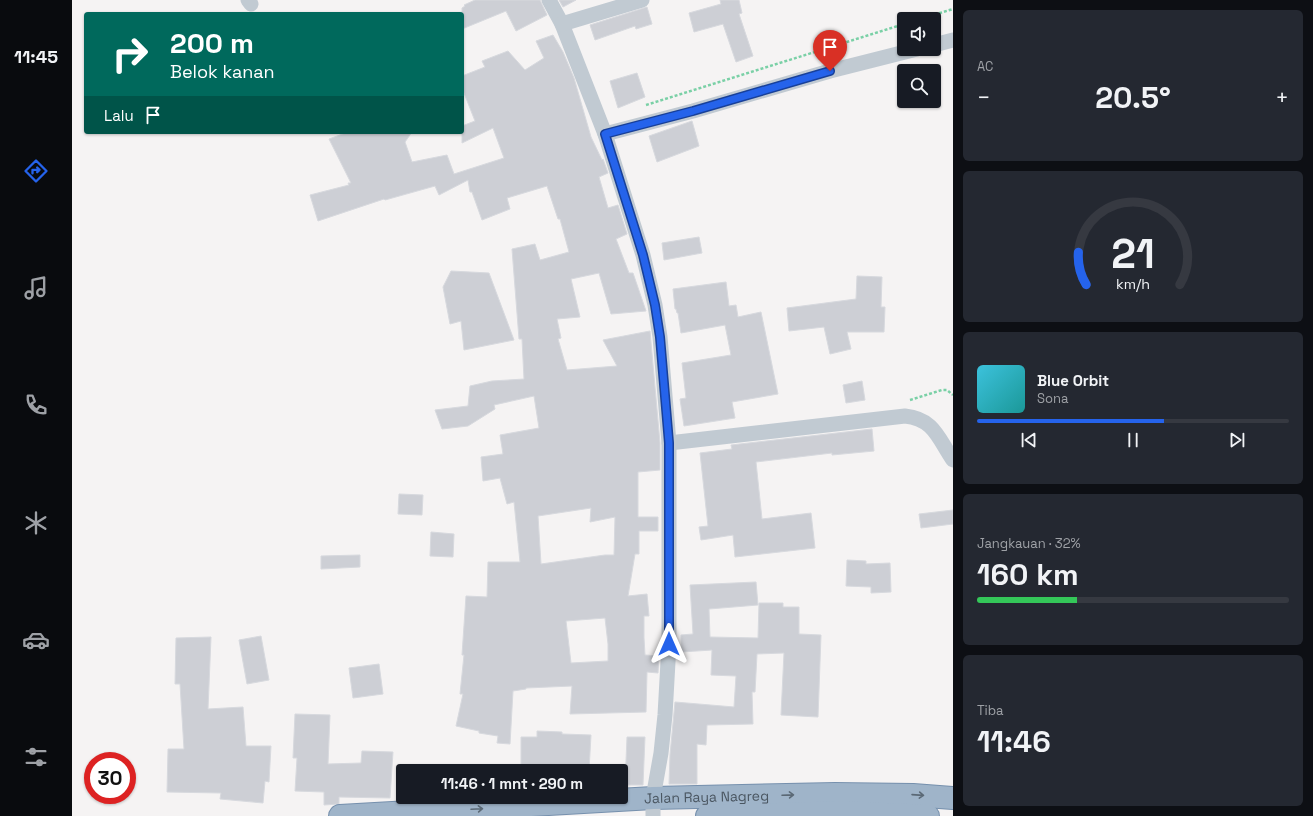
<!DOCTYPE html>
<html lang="id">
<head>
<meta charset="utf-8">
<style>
	:root { --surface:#171b24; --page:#242831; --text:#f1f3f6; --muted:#9ea1a6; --line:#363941; --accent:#2563eb }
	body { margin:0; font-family:"Space Grotesk",sans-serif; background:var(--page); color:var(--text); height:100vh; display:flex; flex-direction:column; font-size:15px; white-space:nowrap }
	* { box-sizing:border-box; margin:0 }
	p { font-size:13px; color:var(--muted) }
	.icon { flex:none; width:22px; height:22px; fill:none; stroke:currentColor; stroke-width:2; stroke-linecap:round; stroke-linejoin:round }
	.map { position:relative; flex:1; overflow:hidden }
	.drawer { display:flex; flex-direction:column; gap:10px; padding:10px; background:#0d0f14; width:360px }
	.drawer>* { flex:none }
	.hud { position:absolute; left:12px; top:12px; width:380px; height:122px; border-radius:4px; box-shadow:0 1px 3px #0004; background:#00695c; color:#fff; overflow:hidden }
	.controls { position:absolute; left:825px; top:12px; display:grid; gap:8px }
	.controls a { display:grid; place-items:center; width:44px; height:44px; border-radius:4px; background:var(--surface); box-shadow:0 1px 3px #0004; font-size:20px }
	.speed { position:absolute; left:12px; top:752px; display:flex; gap:8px; font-size:20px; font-weight:700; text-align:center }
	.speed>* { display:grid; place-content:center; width:52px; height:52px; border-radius:50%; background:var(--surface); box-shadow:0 1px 3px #0004; line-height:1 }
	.speed .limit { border:6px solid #d22; background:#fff; color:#111 }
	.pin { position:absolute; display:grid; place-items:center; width:34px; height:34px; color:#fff; margin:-41px -17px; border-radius:50% 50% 50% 0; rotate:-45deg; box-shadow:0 0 4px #0007 }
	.pin .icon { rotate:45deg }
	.me { position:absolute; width:44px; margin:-22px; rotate:0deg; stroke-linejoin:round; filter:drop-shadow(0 0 3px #0008) }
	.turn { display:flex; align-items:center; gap:14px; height:84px; padding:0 20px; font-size:18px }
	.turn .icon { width:52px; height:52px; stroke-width:2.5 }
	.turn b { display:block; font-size:28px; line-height:34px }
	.then { display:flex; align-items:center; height:38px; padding:0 20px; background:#0003; gap:8px; font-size:15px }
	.big { font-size:30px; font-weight:700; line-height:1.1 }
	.drawer .tile { flex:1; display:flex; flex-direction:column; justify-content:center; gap:6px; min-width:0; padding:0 14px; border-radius:6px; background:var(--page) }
	.drawer .dial { align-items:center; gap:0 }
	.dial svg { height:104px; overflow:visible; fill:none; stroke:var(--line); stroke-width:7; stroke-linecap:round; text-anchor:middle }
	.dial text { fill:var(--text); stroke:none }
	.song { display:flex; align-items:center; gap:12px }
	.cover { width:48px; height:48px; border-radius:6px; background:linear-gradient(135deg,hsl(190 70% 55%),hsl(180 70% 35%)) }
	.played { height:4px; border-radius:2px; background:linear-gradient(90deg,var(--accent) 60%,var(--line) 60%) }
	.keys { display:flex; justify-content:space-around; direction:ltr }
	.heat { display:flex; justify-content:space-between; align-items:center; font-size:22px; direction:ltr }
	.charge { height:6px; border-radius:3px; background:linear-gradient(90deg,#34c759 32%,var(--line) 0) }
	.trip { position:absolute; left:324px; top:764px; width:232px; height:40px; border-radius:4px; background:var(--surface); box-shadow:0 1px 3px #0004; font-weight:700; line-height:40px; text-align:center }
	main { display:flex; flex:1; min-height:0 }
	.menu { display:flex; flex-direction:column; width:72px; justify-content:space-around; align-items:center; background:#090b0e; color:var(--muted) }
	.menu .icon { width:28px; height:28px }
	.menu .active { color:var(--accent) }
	.menu b { font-size:18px; color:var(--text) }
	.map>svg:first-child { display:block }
</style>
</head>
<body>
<main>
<nav class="menu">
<b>11:45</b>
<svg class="icon active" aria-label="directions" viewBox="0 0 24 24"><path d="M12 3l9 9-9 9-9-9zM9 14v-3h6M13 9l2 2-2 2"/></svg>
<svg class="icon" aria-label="music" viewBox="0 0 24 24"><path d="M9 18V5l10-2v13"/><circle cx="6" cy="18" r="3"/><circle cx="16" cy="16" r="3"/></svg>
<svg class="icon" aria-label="phone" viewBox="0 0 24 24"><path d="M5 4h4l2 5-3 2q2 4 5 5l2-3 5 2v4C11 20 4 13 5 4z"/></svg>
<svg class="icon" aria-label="climate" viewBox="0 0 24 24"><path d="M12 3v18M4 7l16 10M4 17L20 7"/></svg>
<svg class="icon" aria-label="car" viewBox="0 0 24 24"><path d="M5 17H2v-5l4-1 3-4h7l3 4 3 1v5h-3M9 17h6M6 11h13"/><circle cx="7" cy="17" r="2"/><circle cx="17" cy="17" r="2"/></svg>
<svg class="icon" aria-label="filters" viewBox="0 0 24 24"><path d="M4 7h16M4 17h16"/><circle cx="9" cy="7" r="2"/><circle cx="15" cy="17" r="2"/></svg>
</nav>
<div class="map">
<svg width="881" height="816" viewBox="0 0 881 816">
	<rect width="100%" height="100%" fill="#f5f3f3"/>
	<g fill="#cdcfd5" stroke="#d7d9de" fill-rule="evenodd">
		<path d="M403,0H468L475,15L444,31L434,11L390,29V8L393,6L392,5Z"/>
		<path d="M487,0H504L491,7Z"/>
		<path d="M648,0H667L670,13L667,14L681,56L664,62L651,24L622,32L617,13L649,4Z"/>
		<path d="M575,7L580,24L564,29L563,26L523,40L518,25Z"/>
		<path d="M481,35L491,52L502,78L519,137L530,160L531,159L536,173L527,177L536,208L546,205L555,234L544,239L557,273H561L574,311L539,314L527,273L499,279L508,317L485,319L489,338L486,339L495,370L545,366L531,340L578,331L588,443V470L566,472V517H586V531H567V554H563L556,596L575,594L577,616H572V638L573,655L587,656L586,673L575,672L574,712L498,714L500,686L454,688V689L441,691L438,744L425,743L426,736L407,733V731L384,726L391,694H388L392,655H390L394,596L415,597L416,562H448L442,502L435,504L428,478L411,481L409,457L431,454L428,435L467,428L462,396L422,405L423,409L396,426L370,429L363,410L396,406L398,386L420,381L452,379L450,339H447L440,249L463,244L468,260L497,252L488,219H486L475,186L435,198L438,209L410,220L400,192H398L396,180L367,195L363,186L313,200L312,199L246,221L238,195L277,185L276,183H279L257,139L276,132H340L333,142L340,162L375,155L382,174L432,158L421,128L390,143V126L403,121L390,88V76L413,67L410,61L436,51L453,70L472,58L464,41ZM519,508L518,522L543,517L542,555H533L469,564L466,516ZM533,618L536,644V661L499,663L494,621Z"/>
		<path d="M565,73L573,97L546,108L538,81Z"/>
		<path d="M620,121L627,146L585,162L577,136Z"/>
		<path d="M627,237L630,253L592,260L590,243Z"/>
		<path d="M379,271L417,273L442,340L392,350L389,321L378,324L371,287Z"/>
		<path d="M785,276L810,277L809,307H813L812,332H775L779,349L758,354L752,327L717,331L715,308L784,299Z"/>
		<path d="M654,282L657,306L664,305L666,317L689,312L706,394L660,402L663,418L612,426L608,399L614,398L610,363L659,355L653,325L609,333L606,313H605L604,309H603L601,289Z"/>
		<path d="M790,381L793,400L774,403L771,385Z"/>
		<path d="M800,429L802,451L760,455V453L684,462L690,519L739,513L743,548L663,557L661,535L629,540L627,527L636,526L628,453L660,449L659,445Z"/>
		<path d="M327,494L351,495L350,515L326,514Z"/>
		<path d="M881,510V524L849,528L847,514Z"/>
		<path d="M359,532L382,534L381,557L358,556Z"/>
		<path d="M288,555V567L249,569V556Z"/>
		<path d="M775,560L794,561V564L818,563L819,592L799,593V587L774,586Z"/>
		<path d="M684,582L686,605L637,609L638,637L686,638L687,603H711V607H727V634L749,635L746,717L709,715L712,653L685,654L683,692H680L681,724L635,725L634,745L625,744V784H597L598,755L603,702L662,707L664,676L639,675L640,650L609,652V635L621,634L618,585Z"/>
		<path d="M189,636L197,680L175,684L167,640Z"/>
		<path d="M139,637L136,709L171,707L174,746H199L197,782L193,781L191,803L148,799L149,793L95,792L96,749H112L108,684H103L104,638Z"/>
		<path d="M307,664L311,694L281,698L277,668Z"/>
		<path d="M223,714L258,715L256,764L289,763L290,751L321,752L318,798L267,797V804L252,805V792L223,791L225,758H221Z"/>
		<path d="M465,731L490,732V734L519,735L517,771H449V737H465Z"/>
		<path d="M555,737H573L571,785H553Z"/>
	</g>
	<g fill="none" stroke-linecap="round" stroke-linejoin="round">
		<g stroke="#7690ad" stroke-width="24">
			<g id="trunk">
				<path id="s1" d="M268,816L581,798L763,794L841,795L881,798"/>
				<path d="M635,816L772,812L856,816"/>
			</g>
		</g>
		<g stroke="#7ad0a6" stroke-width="2.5" stroke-dasharray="3 2" stroke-linecap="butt">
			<path d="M848,19L881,9"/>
			<path d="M574,105L832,24"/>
			<path d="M838,400L870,390H875L881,395"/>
		</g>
		<g stroke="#c1cad2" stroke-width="15">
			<path d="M176,0L179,4"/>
			<path d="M477,0L490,24L533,134L571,255L583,305L588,337L597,443V644L593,715L589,753L581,798V816"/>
			<path d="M490,24L570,0"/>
			<path d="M862,45L881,40"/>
			<path d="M533,134L621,111L758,71L845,49"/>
			<path d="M597,443L833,416C862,419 866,438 881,460"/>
		</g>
		<use href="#trunk" stroke="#9fb4c9" stroke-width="22"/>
	</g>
	<defs><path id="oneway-shaft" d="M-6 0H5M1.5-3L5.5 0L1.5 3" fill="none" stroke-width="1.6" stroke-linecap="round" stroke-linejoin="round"/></defs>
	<g stroke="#5b6976">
		<use href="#oneway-shaft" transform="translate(716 795) rotate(-2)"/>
		<use href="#oneway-shaft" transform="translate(846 795) rotate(4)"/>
		<use href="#oneway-shaft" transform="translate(405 809) rotate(-3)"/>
	</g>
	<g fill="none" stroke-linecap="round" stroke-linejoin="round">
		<g stroke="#184099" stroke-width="10">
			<path id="route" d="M597,644V443L588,337L583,305L571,255L533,134L621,111L758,71"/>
		</g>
		<use href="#route" stroke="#2563eb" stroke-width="7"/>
	</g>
	<g text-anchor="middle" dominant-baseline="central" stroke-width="3.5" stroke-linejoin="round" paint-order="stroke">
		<g font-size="14" fill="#4a5661" stroke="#fff">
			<text stroke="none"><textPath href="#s1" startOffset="367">Jalan Raya Nagreg</textPath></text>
		</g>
	</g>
</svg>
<div class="controls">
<a><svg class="icon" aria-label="sound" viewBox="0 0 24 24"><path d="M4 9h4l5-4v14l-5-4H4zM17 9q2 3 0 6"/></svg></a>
<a><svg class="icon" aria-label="search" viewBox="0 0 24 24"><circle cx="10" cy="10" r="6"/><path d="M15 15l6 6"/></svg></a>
</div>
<div class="speed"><div class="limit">30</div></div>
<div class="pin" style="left:758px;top:71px;background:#d93025"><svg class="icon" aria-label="arrive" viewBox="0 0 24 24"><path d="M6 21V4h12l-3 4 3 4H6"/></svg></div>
<svg class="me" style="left:597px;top:644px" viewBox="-20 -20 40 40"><path d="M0-17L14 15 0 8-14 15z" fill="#2563eb" stroke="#fff" stroke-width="4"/></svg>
<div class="trip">11:46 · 1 mnt · 290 m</div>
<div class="hud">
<div class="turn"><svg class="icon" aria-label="right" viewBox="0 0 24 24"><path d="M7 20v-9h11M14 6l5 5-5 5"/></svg><div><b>200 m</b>Belok kanan</div></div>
<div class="then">Lalu<svg class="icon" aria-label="arrive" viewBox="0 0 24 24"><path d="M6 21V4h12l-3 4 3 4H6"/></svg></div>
</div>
</div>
<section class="drawer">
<div class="tile"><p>AC</p>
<div class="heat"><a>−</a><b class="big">20.5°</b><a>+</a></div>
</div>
<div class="tile dial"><svg viewBox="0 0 100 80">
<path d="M14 69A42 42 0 1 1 86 69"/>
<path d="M14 69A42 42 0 0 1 8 44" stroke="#2563eb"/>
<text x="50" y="56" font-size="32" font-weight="700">21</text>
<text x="50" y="72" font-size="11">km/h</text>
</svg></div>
<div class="tile">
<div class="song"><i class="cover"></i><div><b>Blue Orbit</b><p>Sona</p></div></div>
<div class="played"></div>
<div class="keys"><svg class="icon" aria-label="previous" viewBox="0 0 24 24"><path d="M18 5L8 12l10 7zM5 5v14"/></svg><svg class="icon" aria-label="pause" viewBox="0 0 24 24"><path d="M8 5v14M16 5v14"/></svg><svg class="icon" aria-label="next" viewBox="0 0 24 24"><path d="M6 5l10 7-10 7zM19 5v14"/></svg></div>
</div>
<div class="tile"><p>Jangkauan · 32%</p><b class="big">160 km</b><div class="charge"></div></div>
<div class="tile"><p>Tiba</p><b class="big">11:46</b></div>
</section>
</main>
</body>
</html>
